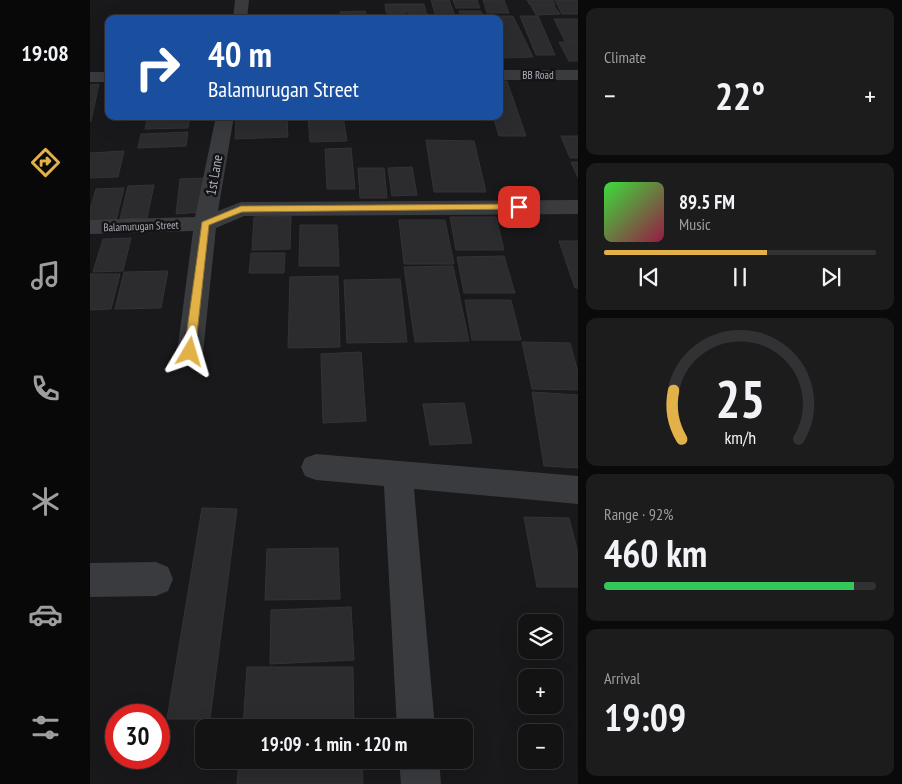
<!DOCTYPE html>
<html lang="en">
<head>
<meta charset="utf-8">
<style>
	:root { --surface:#131314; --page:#1c1c1d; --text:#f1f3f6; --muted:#9d9ea0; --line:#323234; --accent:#e2b249 }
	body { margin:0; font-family:"PT Sans Narrow",sans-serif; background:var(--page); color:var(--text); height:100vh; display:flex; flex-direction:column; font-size:19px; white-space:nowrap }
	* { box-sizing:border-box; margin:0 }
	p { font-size:16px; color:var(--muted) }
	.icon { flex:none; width:28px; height:28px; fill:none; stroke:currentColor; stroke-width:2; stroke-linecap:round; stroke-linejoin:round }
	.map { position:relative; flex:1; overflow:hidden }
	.sheet { display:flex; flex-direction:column; gap:8px; padding:8px; background:#0a0a0b; width:324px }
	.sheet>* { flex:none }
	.guide { position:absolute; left:15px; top:15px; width:398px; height:105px; border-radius:10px; box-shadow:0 5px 20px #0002,0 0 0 1px var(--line); background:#1a4fa0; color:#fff; overflow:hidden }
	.fabs { position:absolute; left:428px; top:614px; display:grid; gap:10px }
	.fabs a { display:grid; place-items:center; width:45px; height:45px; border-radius:10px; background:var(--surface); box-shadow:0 5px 20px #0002,0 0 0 1px var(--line); font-size:25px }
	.speed { position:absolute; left:15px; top:704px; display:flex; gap:10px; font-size:25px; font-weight:700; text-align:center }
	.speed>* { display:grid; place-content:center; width:65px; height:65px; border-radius:50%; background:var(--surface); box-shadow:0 5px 20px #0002,0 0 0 1px var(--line); line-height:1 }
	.speed .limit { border:8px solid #d22; background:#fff; color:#111 }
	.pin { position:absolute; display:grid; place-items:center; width:42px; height:42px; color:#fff; margin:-21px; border-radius:10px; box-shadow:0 2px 8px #0006 }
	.me { position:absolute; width:55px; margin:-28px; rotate:7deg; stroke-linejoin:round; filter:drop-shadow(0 0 4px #0008) }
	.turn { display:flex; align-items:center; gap:18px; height:105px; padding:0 20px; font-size:22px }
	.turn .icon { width:65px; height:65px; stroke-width:2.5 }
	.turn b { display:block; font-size:35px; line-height:42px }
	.big { font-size:38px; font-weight:800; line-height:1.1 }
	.sheet .tile { flex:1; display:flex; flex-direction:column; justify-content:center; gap:8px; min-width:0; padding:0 18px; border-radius:10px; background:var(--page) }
	.sheet .dial { align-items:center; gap:0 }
	.dial svg { height:130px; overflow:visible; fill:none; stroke:var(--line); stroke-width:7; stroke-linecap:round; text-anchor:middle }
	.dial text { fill:var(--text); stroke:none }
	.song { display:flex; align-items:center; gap:15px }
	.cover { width:60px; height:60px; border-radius:8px; background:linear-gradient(135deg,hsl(120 70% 55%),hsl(340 70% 35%)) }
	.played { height:5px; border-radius:2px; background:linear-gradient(90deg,var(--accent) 60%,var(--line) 60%) }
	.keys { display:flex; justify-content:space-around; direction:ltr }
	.heat { display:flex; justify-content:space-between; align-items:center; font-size:28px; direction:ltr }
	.charge { height:8px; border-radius:4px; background:linear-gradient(90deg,#34c759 92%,var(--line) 0) }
	.trip { position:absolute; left:105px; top:719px; width:278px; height:50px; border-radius:10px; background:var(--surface); box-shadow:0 5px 20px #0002,0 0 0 1px var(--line); font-weight:800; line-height:50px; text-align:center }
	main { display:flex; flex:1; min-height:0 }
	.dock { display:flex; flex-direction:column; width:90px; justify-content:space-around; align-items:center; background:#080808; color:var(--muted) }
	.dock .icon { width:35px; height:35px }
	.dock .active { color:var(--accent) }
	.dock b { font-size:22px; color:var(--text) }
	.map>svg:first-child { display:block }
</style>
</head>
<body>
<main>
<nav class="dock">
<b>19:08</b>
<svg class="icon active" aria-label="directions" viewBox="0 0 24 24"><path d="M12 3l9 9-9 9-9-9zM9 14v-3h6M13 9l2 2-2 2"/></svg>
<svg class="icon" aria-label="music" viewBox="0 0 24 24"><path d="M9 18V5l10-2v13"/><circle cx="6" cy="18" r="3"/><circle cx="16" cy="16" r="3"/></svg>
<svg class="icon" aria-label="phone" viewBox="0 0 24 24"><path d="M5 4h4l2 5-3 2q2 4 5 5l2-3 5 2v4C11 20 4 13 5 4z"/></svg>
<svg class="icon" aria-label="climate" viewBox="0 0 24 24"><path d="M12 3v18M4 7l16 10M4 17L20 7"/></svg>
<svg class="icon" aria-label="car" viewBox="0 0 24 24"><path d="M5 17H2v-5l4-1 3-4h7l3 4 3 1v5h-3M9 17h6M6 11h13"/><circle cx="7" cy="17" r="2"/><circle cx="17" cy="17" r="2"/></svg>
<svg class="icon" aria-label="filters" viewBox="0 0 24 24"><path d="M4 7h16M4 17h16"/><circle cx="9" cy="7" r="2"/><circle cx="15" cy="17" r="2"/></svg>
</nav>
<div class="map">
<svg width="489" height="784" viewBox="0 0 489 784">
	<rect width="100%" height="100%" fill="#19191b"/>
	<g fill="#2c2c2f" stroke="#333337">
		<path d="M341,0H359L365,16L346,17Z"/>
		<path d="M363,0H387L390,8H366Z"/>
		<path d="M393,0H414L419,13H397Z"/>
		<path d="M437,0H463L465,5H440Z"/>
		<path d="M465,0H489V14H472Z"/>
		<path d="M295,4H334L336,12H296Z"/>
		<path d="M441,6H464L470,14L446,15Z"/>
		<path d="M275,11L278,19H251L250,12Z"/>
		<path d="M369,11H391L394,19H372Z"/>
		<path d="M297,13H315L316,19H298Z"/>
		<path d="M318,13H337L339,19H318Z"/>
		<path d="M163,15H236V19H162Z"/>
		<path d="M396,16H423L443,57L413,58L409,47V19H397Z"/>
		<path d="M430,16H448L465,55H446Z"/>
		<path d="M464,19H489V41H475Z"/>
		<path d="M469,42H489V61H479Z"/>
		<path d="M409,81H417L436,136H409L403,116H409Z"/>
		<path d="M9,84L1,121L0,122V85Z"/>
		<path d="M58,116H100L98,128L55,129Z"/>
		<path d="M218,116H253L257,141L220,142Z"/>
		<path d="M197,118L198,137L145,139L146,120Z"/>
		<path d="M98,132L96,146L48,148L51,134Z"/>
		<path d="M471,136H489V158H480Z"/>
		<path d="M336,140L384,141L396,192H344Z"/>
		<path d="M261,148L265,189H237L235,149Z"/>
		<path d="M34,151L28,177L0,178V153Z"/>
		<path d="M481,162H489V180Z"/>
		<path d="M322,167L327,195L302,196L298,168Z"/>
		<path d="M268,168H294L297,198H270Z"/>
		<path d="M114,178L111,212L86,214L90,179Z"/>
		<path d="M64,185L57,218L30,219L38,186Z"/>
		<path d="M34,188L26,221L0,222V209L6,189Z"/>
		<path d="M201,216L200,249L162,250L164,217Z"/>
		<path d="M360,217H406L414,250H366Z"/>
		<path d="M309,220H355L364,264H314Z"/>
		<path d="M210,225H247L249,266H209Z"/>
		<path d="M41,238L33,271L3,272L13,239Z"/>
		<path d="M469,241H489V288H485Z"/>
		<path d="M161,253H195L194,273H159Z"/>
		<path d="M414,256L425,293H374L367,257Z"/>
		<path d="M363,266L379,341L325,342L314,267Z"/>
		<path d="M78,271L71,308L25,309L34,272Z"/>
		<path d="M0,274H30L21,309L0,310Z"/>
		<path d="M248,276L250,347L198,348L200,277Z"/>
		<path d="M310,279L317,342L257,343L254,280Z"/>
		<path d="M375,300H421L431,340H382Z"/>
		<path d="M432,342L480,343L489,376V390L442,389Z"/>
		<path d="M271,352L276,421L233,423L231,354Z"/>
		<path d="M442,392L489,395V468L454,466Z"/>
		<path d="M374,403L382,443L340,445L333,404Z"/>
		<path d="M112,508L147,509L120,719H77Z"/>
		<path d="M434,517L479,518L489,557V587H447Z"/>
		<path d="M248,548L250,599L175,600L177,549Z"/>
		<path d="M261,607L264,660L180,664L181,610Z"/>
		<path d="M157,667H263L264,728H153Z"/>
		<path d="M149,760H272L273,784H147Z"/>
	</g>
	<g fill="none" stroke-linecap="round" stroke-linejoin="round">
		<g fill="#3a3b3f" fill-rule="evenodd">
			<path d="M145,0H159L157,19H143Z"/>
			<rect x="409" y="70" width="80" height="10"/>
			<rect x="0" y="72" width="19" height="10"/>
			<path d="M126,116H144L128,211L151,202L489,200V214L154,216L126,228L113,353L109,360L100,363L91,360L87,353L103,231L0,234V220L105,217Z"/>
			<path d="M226,454L489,476V504L324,489L345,728H307L294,486L226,480L215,476L211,467L215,458Z"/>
			<path d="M66,562L78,567L83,579L78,591L66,596L0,597V563Z"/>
			<path d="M309,760H349L351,784H311Z"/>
		</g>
	</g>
	<path fill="#e2b249" stroke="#93742f" d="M429,204L432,205V209L152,212L119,225L105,352L100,357L94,352L112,222L151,206Z"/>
	<g text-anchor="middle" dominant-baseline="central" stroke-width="5" stroke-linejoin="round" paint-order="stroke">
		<g font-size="11" fill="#adb0b9" stroke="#141416">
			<text x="448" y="75">BB Road</text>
			<text transform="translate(51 226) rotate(-2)">Balamurugan Street</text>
		</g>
		<g font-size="14" fill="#adb0b9" stroke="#141416">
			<text transform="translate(124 175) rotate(-80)">1st Lane</text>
		</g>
	</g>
</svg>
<div class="fabs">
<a><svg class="icon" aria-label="layers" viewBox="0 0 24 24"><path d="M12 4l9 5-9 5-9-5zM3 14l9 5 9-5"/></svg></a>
<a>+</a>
<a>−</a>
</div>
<div class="speed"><div class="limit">30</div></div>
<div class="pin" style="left:429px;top:207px;background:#d93025"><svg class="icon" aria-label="arrive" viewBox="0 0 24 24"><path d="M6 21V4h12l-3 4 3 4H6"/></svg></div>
<svg class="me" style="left:100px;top:352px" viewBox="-20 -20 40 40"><path d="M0-17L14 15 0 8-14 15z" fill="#e2b249" stroke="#fff" stroke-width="4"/></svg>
<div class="trip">19:09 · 1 min · 120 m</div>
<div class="guide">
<div class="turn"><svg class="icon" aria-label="right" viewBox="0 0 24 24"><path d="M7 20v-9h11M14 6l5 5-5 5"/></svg><div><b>40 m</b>Balamurugan Street</div></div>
</div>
</div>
<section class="sheet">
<div class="tile"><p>Climate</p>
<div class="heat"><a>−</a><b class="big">22°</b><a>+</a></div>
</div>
<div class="tile">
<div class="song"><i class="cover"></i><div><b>89.5 FM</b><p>Music</p></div></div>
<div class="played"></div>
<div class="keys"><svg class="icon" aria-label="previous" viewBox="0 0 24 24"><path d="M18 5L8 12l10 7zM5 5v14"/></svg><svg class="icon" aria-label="pause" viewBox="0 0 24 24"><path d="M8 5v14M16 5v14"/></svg><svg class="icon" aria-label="next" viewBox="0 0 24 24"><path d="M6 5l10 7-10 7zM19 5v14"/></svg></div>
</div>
<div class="tile dial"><svg viewBox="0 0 100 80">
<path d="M14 69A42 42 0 1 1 86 69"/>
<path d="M14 69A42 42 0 0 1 9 39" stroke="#e2b249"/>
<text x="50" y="56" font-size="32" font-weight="700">25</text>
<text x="50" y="72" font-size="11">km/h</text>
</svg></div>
<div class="tile"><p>Range · 92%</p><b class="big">460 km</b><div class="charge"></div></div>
<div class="tile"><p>Arrival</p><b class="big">19:09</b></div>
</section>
</main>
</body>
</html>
